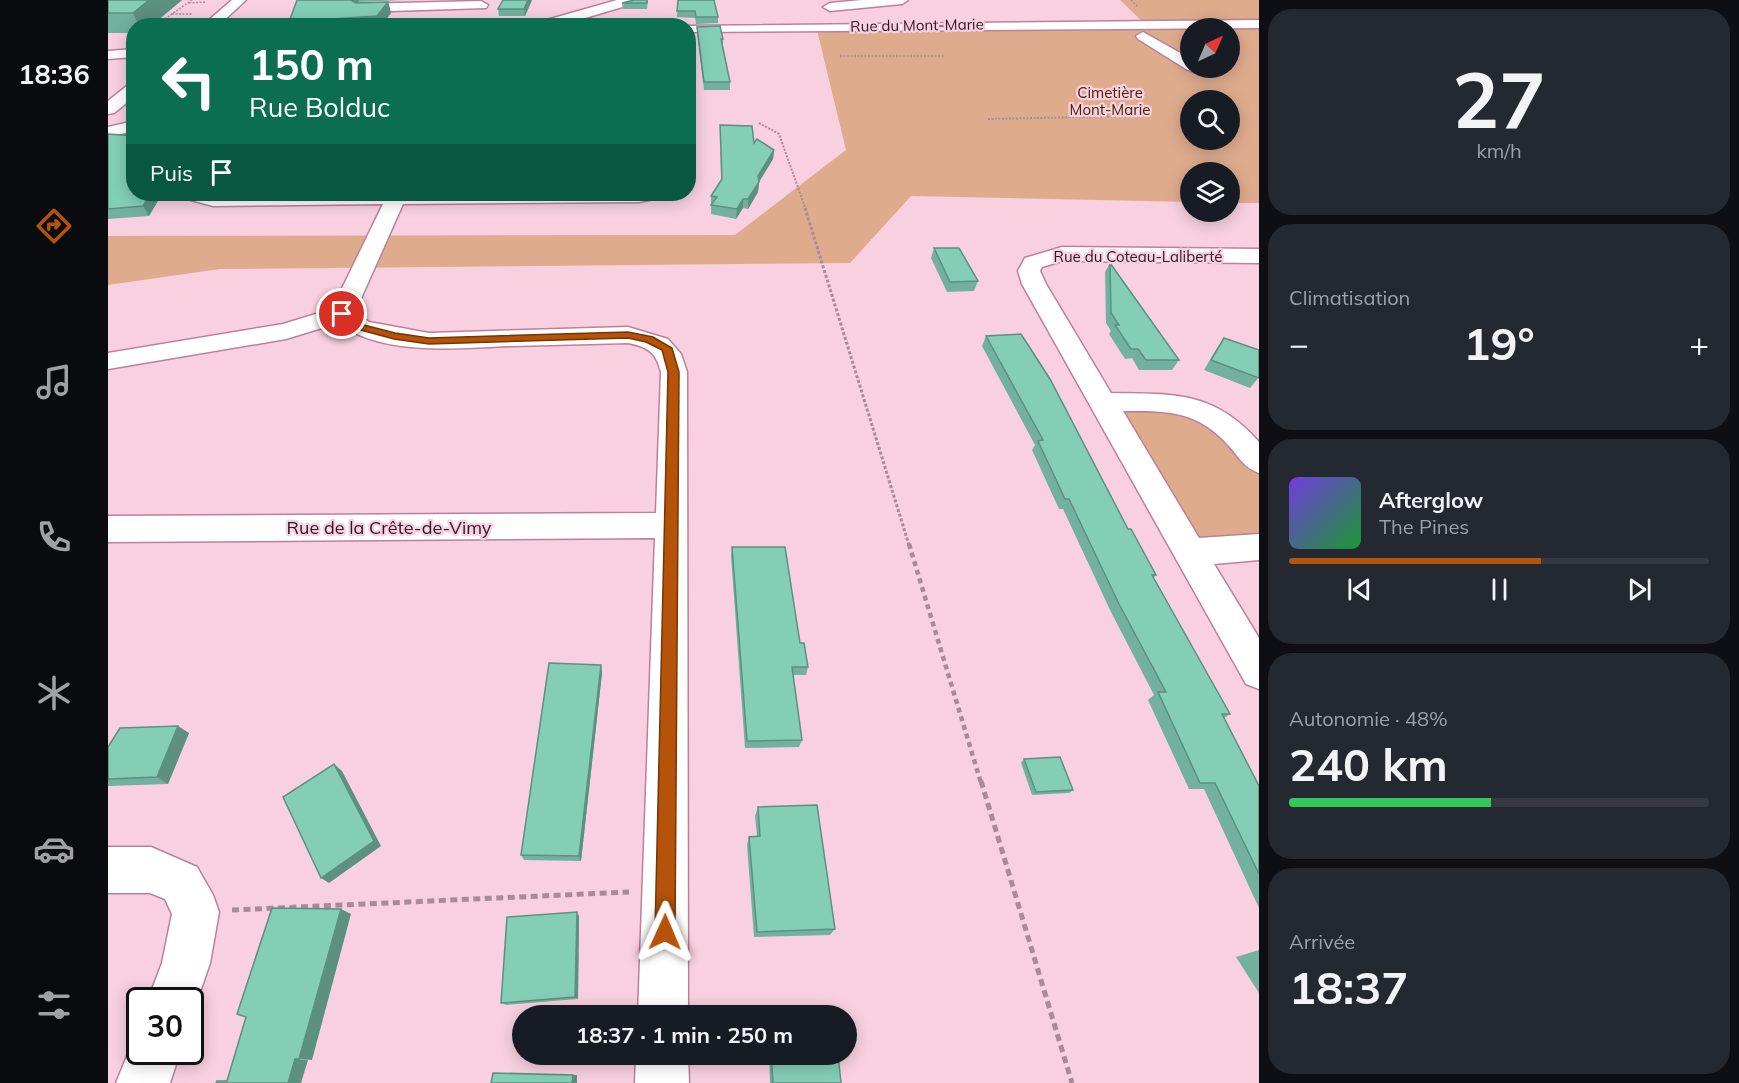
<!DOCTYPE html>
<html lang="fr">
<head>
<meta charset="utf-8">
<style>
	:root { --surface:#171b24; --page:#242831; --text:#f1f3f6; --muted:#9ea1a6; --line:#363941; --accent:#b45309 }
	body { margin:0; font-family:Mulish,sans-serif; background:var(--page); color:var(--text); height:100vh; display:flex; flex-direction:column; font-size:22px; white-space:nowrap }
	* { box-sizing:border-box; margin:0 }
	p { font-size:20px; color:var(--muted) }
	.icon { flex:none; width:33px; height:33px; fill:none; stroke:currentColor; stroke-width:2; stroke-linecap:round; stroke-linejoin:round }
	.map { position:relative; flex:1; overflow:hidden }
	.details { display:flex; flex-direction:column; gap:9px; padding:9px; background:#0d0f14; width:480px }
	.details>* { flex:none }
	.hud { position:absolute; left:18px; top:18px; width:570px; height:183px; border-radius:24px; box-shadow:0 3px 15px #0003; background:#0b6e4f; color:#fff; overflow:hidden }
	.needle { width:39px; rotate:44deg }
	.tools { position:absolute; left:1072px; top:18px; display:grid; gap:12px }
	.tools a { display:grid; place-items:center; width:60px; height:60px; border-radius:50%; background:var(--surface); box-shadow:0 3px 15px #0003; font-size:30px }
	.speed { position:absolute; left:18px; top:987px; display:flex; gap:12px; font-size:30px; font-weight:700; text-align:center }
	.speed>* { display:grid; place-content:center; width:78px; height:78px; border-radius:50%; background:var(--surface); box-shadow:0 3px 15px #0003; line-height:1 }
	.speed .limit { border:3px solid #111; border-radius:9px; background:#fff; color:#111 }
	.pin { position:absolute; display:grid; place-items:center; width:51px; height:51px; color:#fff; margin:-26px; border:3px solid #fff; border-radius:50%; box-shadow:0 2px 6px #0007 }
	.me { position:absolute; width:66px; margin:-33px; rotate:1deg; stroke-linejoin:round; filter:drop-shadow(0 0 4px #0008) }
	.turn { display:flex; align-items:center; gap:21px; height:126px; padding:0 24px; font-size:27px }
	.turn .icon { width:78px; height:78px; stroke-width:2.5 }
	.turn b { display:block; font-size:42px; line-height:51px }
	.then { display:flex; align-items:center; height:57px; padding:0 24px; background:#0003; gap:12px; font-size:22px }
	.big { font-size:45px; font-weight:700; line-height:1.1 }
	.details .card { flex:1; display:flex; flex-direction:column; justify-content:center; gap:9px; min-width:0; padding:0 21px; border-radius:24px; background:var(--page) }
	.details .dial { align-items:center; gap:0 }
	.dial b { font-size:78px; line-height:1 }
	.song { display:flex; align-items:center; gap:18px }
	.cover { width:72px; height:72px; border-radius:9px; background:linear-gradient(135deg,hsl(260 70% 55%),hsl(130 70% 35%)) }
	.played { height:6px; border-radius:3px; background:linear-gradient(90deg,var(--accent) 60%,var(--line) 60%) }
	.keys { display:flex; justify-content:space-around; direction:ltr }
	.heat { display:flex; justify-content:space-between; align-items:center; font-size:33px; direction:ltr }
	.charge { height:9px; border-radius:4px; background:linear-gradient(90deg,#34c759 48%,var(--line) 0) }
	.trip { position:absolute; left:404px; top:1005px; width:345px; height:60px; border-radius:30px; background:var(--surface); box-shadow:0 3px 15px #0003; font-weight:700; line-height:60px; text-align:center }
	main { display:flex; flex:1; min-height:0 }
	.tabs { display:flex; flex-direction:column; width:108px; justify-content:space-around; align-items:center; background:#090b0e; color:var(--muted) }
	.tabs .icon { width:42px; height:42px }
	.tabs .on { color:var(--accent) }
	.tabs b { font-size:27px; color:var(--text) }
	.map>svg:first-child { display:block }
</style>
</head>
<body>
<main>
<nav class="tabs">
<b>18:36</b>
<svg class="icon on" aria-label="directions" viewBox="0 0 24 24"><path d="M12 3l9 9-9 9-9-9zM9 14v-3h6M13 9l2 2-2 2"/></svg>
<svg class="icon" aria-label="music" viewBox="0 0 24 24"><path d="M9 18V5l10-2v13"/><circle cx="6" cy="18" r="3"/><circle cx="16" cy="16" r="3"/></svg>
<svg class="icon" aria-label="phone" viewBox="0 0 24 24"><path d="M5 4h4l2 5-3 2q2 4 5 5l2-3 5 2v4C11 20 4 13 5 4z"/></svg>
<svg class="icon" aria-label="climate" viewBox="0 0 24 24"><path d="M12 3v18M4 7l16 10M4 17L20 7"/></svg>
<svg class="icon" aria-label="car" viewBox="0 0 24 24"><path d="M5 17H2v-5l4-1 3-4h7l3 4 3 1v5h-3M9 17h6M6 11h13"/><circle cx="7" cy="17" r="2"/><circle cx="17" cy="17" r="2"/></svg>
<svg class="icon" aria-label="filters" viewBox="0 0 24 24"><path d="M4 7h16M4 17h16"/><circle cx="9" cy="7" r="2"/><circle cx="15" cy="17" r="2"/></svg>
</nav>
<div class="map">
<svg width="1151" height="1083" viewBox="0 0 1151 1083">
	<rect width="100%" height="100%" fill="#f8d0e0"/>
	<g fill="#deab8d" fill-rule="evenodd">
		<path d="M1012,0H1151V203H1122V172H1083V202L803,196L742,263L112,269L0,285V236L627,235L738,150L708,26L1037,24ZM1083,28H1122V68H1083ZM1083,100H1122V140H1083Z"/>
		<path d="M996,402L1078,406L1151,462V547L1083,552Z"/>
	</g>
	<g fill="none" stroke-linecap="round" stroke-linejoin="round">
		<g stroke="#bc809b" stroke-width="3">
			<g id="minor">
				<path d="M124,0H138L110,26H94Z"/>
				<path d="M509,0H529L528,3L450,26H426L428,23Z"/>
				<path d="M754,0H800L794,4L722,11L715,7L722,3Z"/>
				<path d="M373,1L380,5L378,8L251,12L244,8L251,4Z"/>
				<path d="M1151,20V28L580,32V26H575Z"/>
				<path d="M1035,32L1083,59V68H1090L1083,71L1078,69L1030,39L1028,36Z"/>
				<path d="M26,49V57L0,59V51Z"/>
				<path d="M26,83V97L6,113L0,114V101L20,85Z"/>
				<path d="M26,121V131L0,137V127Z"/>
				<path d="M79,194H554L551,198L531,202L295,204L247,312L261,322L321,333L520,327L560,339L573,354L579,372L580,1016H530L547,538L0,542V516L548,513L553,372C548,352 540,347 520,343C482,344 443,345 405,346C351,348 276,357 230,323L178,339L0,369V353L175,324L224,309L275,204L105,206L83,200Z"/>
				<path d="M954,247L1151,249V263L954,261L934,267L932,271L938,284L1003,393C1067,394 1106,391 1151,442V473C1136,468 1131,457 1121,446C1089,410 1059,411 1015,411L1091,538L1151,534V560L1106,564L1151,638V689L1138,684L914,284L910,271L917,258Z"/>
				<path d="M0,847H43L89,867L105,895L111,912L102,963L83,1018L82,1000H40L54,963L64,914L57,899L42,893H0Z"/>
				<path d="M32,1032V1052H72L62,1083H8L28,1034Z"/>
				<path d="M528,1054H580L581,1083H527Z"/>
			</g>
		</g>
		<g stroke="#ab8a98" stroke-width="1.5" stroke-dasharray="2 1.5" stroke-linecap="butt">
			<path d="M1023,0L1030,7"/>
			<path d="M81,3L97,2"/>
			<path d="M64,14H85"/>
			<path d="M54,21L84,0"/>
			<path d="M732,56H836"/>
		</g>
		<g stroke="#ab8a98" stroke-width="2" stroke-dasharray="2 1.5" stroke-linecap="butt">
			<path d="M880,119L1029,116"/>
			<path d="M651,123L671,134L698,210"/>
		</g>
		<path stroke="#ab8a98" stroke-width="3" stroke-dasharray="3 2" stroke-linecap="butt" d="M697,208L801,545"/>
		<path stroke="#ab8a98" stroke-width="4.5" stroke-dasharray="5 4" stroke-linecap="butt" d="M801,544L873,783"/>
		<g stroke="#ab8a98" stroke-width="5" stroke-dasharray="7 4.5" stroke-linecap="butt">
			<path d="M873,781L964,1083"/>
			<path d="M124,910L521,892"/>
		</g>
		<use href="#minor" fill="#fff" fill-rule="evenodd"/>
	</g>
	<g fill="#72b19d">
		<path d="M0,0H74L43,26H26V33H0Z"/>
		<path d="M189,0H294L251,2L248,3L280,2L283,13L273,26H182L181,22Z"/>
		<path d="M424,0L417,16H391L390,9Z"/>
		<path d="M526,0H540L539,9H515L514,3Z"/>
		<path d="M570,0L610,17V23L588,24L587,18L569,17Z"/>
		<path d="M589,27L615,39V46L622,82V90H596L589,34Z"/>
		<path d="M612,125L646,143L666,150L665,159L651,182L650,192L640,209L635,208L628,219L603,214V196L613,180Z"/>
		<path d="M0,134L26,194H54L41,216L0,219Z"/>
		<path d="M826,248L870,281L866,291L839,292L823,258Z"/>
		<path d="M1002,263L1071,360L1064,370H1031L1024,358L1017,359L1001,334L1003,331L998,323L997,272Z"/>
		<path d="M878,336L1020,529L1048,575L1045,578L1122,714L1116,718L1151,786V908L1096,789H1081L1040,700L1046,695L1003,612L955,509H951L924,450L927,445L874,346Z"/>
		<path d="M1116,338L1151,377L1142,388L1096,370L1109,348Z"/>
		<path d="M624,547L692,643L700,667L698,675H685L694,740L691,747L637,748L623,556Z"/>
		<path d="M493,665L494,673L473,861L416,860L413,855Z"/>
		<path d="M81,733L60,784L0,786V747Z"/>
		<path d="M916,759L965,790L961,793L924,795L913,763Z"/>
		<path d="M650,807L727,929L722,935L646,937L639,845L641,837L649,836L647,816Z"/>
		<path d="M471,916L470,999L398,1005L393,1003Z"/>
		<path d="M1151,950V993L1128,957Z"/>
		<path d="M661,1054H730L733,1083H662Z"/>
	</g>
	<g fill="#5c907f">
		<path d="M41,0H74L43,26H31L25,13Z"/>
		<path d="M240,0H250L251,2L242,7Z"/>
		<path d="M420,0H424L417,16L416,9Z"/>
		<path d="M280,2L283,13L273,26H182L181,22Z"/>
		<path d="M666,150L665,159L649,185L650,176Z"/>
		<path d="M651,182L650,192L640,209V199Z"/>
		<path d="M43,194H54L41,216L35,206Z"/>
		<path d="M635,199V208L628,219L629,209Z"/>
		<path d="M493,665L494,673L473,861L471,856Z"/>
		<path d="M70,726L81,733L60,784L49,777Z"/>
		<path d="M226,764L234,771L273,846L221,883L213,878Z"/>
		<path d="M233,909L243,914L204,1060L191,1059Z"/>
		<path d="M469,912L471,916L470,999L467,997Z"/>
		<path d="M187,1059L200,1060L193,1083H180Z"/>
		<path d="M465,1075H469V1083H464Z"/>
	</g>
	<g fill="#84ceb6" stroke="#5c907f" stroke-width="1.5">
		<path d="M0,0H41L25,13H0Z"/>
		<path d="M189,0H243L248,3L280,2L269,16L181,22Z"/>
		<path d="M395,0H420L416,9H390Z"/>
		<path d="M526,0H539V3H514Z"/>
		<path d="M570,0H606L610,17H588L587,11H569Z"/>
		<path d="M612,26L615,39H613L622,82H596L589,27Z"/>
		<path d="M612,125L644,126L646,143L649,139L666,150L650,176L651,182L640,199H635L629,209L603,205L609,197L603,196L614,179Z"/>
		<path d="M0,134L26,136V194H43L35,206L0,209Z"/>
		<path d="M826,248H851L870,281L842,282Z"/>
		<path d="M1002,263L1071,360H1038L1030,349H1023L1007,325H1011L1003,313Z"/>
		<path d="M913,334L942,379L1020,529H1023L1048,575H1044L1122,714H1114L1151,786V874L1107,783H1092L1050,692H1058L1011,604L961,499H957L930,441L935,440L878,336Z"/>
		<path d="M1116,338L1151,350V378L1103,360Z"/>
		<path d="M624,547H677L692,643H696L700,667H684L694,740L639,741Z"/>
		<path d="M441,663L493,665L471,856L413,855Z"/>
		<path d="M70,726L49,777L0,779V747L12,728Z"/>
		<path d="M952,757L965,790L928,792L916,759Z"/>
		<path d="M226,764L266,841L213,878L175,797Z"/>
		<path d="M709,805L727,929L649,932L641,837L652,836L650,807Z"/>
		<path d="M164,908L233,909L191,1059H187L180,1083H108L109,1081H119L138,1017L129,1014Z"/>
		<path d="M469,912L467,997L393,1003L399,917Z"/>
		<path d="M661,1014L726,1015V1016H661Z"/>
		<path d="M663,1054H730L733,1083H665Z"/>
		<path d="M385,1073L465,1075L464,1083H383Z"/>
	</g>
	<path fill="#b45309" stroke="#753606" stroke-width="1.5" d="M234,311L256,325L287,333L321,338L520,332L545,337L564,348L571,372L567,932L564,939L557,942L550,939L547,932L560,372L554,350L538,342L520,338L321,344L286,339L249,329L230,317V312Z"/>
	<g text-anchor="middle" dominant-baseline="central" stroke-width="4.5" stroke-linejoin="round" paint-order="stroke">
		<g font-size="15" fill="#2f1823" stroke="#f8d0e0">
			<text transform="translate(809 25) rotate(-1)">Rue du Mont-Marie</text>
			<text x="1030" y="256">Rue du Coteau-Laliberté</text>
		</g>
		<g font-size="15" fill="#492206" stroke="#f8d0e0">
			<text x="1002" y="92">Cimetière<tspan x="1002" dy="17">Mont-Marie</tspan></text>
		</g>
		<g font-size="18" fill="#2f1823" stroke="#f8d0e0">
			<text x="281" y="527">Rue de la Crête-de-Vimy</text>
		</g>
	</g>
</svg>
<div class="tools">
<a><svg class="needle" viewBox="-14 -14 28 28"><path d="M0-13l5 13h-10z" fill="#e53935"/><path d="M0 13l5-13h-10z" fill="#9ea1a6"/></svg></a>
<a><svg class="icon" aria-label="search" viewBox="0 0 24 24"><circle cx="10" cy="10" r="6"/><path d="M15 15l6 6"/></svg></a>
<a><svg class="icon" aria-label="layers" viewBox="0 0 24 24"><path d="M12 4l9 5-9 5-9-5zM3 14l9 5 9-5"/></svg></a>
</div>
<div class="speed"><div class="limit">30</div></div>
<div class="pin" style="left:234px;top:314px;background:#d93025"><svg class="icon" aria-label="arrive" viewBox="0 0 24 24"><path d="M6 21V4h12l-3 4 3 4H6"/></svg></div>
<svg class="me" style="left:557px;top:932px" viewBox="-20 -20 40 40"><path d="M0-17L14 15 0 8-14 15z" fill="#b45309" stroke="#fff" stroke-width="4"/></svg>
<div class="trip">18:37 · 1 min · 250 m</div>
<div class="hud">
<div class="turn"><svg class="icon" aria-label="left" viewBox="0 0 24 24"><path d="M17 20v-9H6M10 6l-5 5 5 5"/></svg><div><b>150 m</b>Rue Bolduc</div></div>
<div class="then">Puis<svg class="icon" aria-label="arrive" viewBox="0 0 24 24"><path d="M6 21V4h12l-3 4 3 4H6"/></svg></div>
</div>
</div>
<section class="details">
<div class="card dial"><b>27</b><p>km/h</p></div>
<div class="card"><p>Climatisation</p>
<div class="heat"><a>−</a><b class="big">19°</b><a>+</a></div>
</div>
<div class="card">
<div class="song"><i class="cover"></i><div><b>Afterglow</b><p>The Pines</p></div></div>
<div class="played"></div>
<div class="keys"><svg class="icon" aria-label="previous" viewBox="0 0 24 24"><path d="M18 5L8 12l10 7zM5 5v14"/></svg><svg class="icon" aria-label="pause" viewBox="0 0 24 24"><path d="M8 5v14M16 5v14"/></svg><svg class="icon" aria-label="next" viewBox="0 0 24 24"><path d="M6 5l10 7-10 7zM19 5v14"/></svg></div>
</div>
<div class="card"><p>Autonomie · 48%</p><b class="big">240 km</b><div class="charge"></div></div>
<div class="card"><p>Arrivée</p><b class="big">18:37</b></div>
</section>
</main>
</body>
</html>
